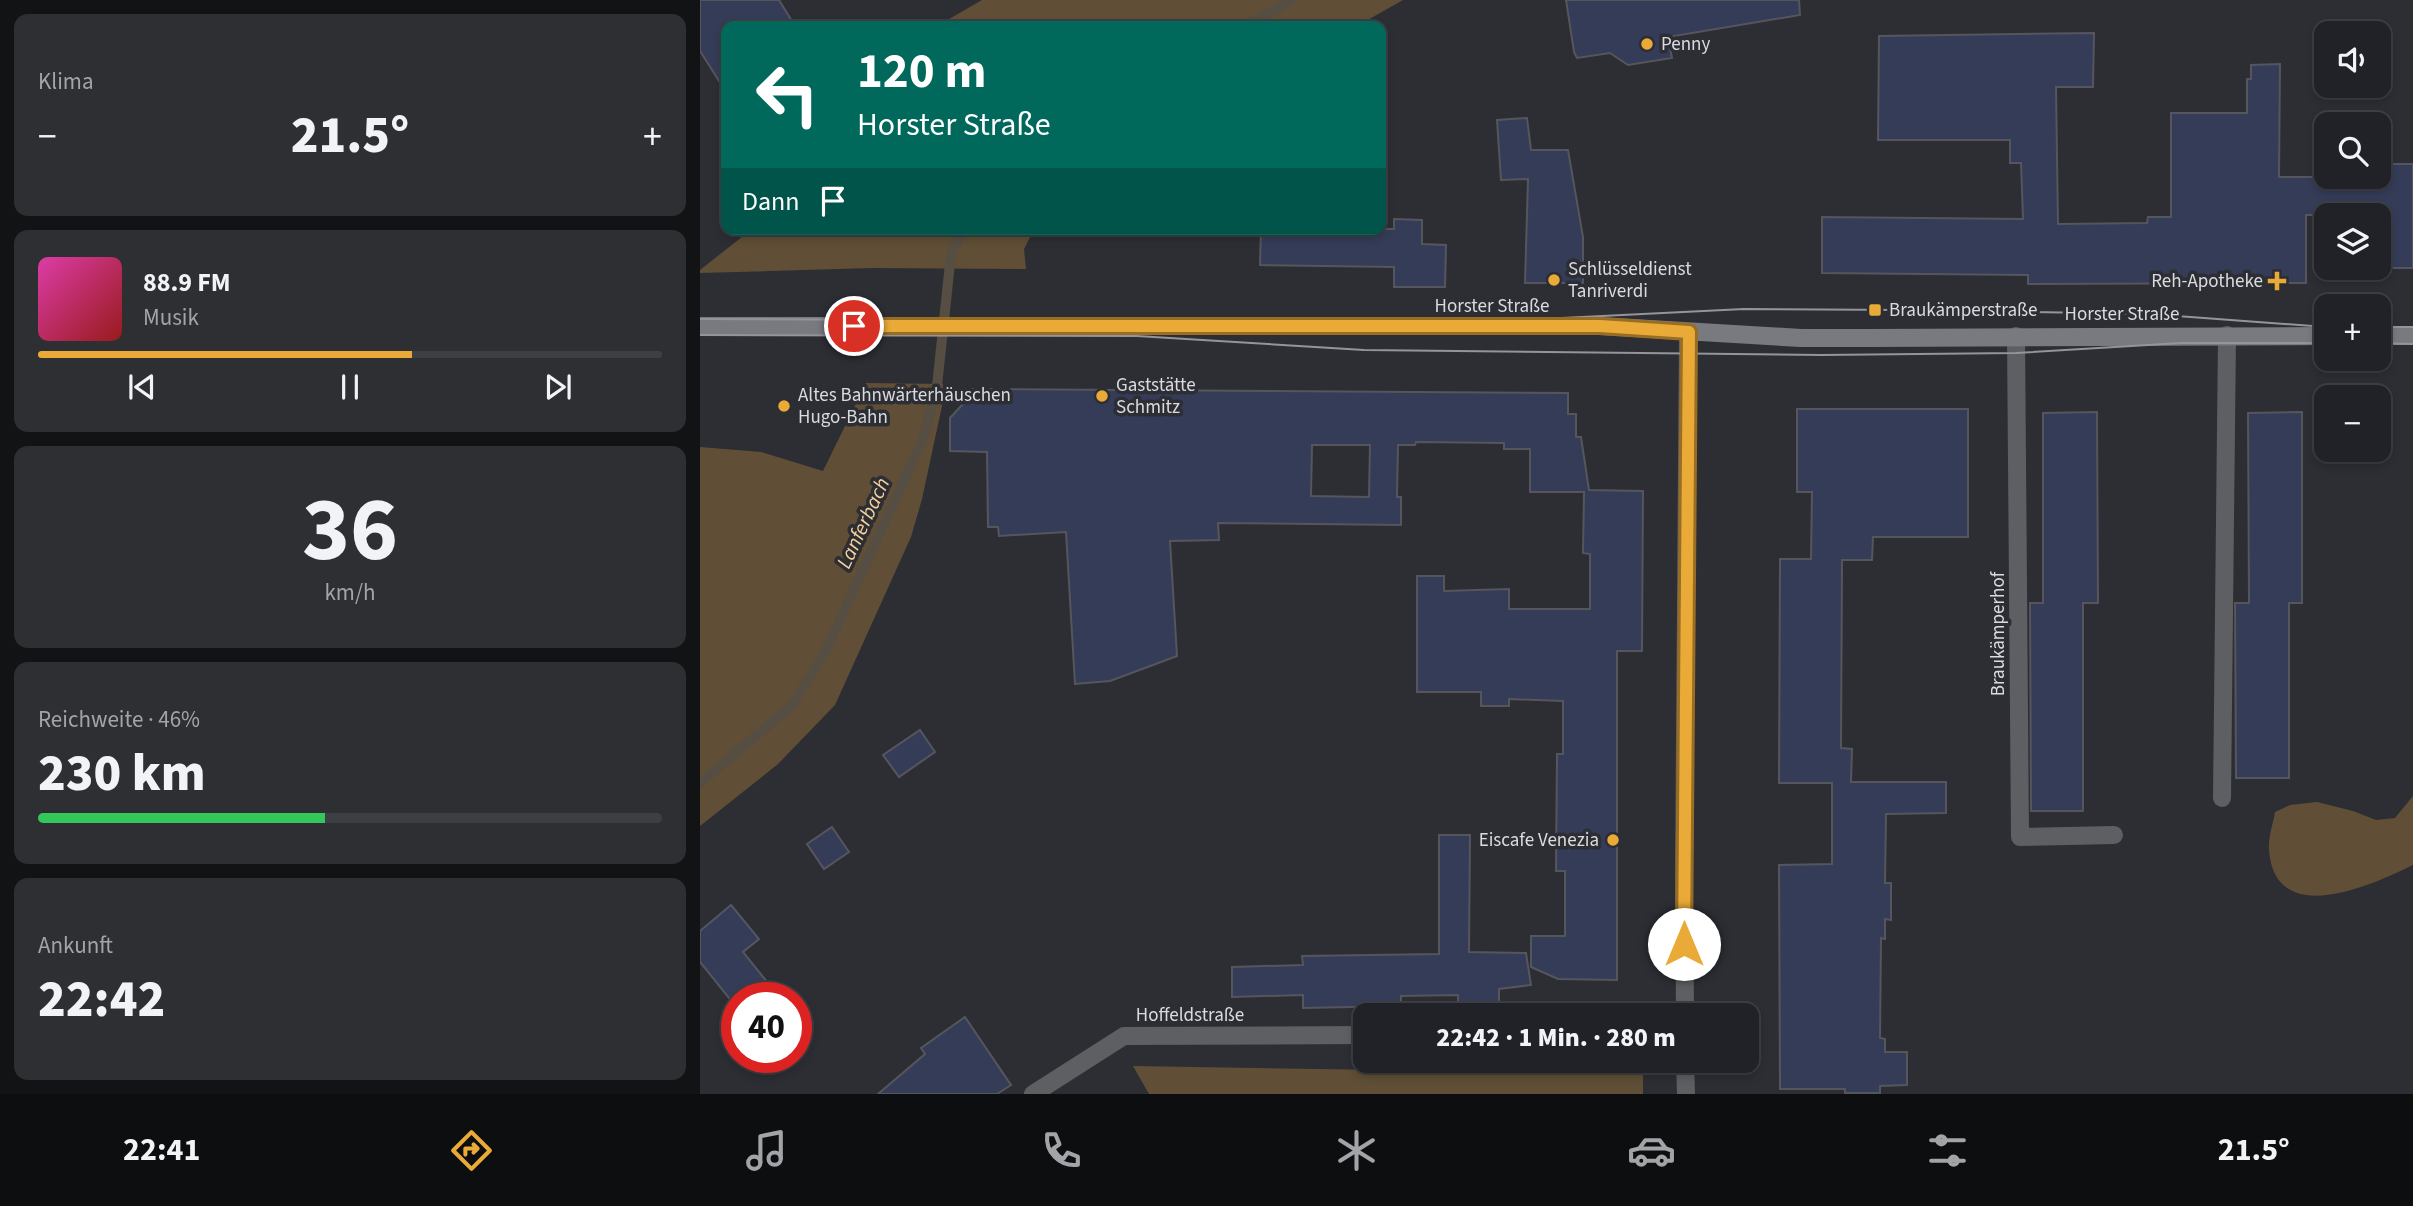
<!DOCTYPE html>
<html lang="de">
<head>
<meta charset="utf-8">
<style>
	:root { --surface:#212227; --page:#2d2f33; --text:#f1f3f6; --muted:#a2a4a7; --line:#3e3f44; --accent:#eaaa38 }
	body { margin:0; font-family:"Source Sans 3",sans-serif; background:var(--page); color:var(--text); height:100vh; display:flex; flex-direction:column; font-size:26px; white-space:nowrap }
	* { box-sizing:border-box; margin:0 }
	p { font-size:23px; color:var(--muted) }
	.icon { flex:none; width:38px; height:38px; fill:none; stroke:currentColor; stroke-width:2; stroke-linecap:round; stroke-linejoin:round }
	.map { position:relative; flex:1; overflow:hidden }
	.panel { display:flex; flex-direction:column; gap:14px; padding:14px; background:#121315; width:700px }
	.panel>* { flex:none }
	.top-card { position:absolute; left:21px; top:21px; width:665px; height:214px; border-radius:14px; box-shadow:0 4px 10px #0003,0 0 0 2px var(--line); background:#00695c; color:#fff; overflow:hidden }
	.tools { position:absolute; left:1614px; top:21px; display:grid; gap:14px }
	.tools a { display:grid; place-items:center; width:77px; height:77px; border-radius:14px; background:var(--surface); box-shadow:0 4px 10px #0003,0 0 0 2px var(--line); font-size:35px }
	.speed { position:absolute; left:21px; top:982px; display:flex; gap:14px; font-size:35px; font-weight:700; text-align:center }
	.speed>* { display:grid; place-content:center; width:91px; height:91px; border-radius:50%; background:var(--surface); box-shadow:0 4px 10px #0003,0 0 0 2px var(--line); line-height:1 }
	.speed .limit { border:10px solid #d22; background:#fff; color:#111 }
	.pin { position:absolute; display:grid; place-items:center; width:60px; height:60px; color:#fff; margin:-30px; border:4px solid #fff; border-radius:50%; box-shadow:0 2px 7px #0007 }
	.me { position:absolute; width:77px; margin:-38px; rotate:0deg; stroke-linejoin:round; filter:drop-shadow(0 0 5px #0008) }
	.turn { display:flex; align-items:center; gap:24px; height:147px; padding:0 21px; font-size:32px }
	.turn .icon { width:91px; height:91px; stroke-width:2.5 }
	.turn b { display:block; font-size:49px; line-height:60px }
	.then { display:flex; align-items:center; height:66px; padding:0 21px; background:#0003; gap:14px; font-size:26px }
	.big { font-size:52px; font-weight:800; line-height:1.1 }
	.panel .tile { flex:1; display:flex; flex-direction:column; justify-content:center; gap:10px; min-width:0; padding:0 24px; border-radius:14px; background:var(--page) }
	.panel .dial { align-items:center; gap:0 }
	.dial b { font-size:91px; line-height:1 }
	.song { display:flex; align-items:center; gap:21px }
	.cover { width:84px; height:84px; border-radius:10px; background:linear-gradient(135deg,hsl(320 70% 55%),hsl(0 70% 35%)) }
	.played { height:7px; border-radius:4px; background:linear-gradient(90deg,var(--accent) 60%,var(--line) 60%) }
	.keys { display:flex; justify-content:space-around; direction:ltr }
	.heat { display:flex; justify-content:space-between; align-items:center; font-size:38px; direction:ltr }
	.charge { height:10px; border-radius:5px; background:linear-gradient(90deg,#34c759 46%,var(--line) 0) }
	.trip { position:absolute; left:653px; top:1003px; width:406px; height:70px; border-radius:14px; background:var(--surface); box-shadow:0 4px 10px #0003,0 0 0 2px var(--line); font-weight:800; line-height:70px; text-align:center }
	.dock { display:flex; height:112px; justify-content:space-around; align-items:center; background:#0d0e10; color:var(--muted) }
	.dock .icon { width:49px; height:49px }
	.dock .active { color:var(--accent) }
	.dock b { font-size:32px; color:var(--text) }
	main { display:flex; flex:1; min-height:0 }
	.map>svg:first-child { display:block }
</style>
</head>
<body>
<main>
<section class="panel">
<div class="tile"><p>Klima</p>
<div class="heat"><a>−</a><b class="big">21.5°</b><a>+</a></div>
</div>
<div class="tile">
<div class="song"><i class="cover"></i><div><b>88.9 FM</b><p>Musik</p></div></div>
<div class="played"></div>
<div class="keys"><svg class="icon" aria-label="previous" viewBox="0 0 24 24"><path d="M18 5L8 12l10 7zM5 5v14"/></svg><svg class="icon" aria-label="pause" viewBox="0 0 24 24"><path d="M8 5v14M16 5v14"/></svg><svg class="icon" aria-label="next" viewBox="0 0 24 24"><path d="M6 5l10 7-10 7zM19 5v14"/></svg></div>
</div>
<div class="tile dial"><b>36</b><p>km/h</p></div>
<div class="tile"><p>Reichweite · 46%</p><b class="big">230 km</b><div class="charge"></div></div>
<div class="tile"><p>Ankunft</p><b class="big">22:42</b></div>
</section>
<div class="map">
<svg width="1713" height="1094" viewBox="0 0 1713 1094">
	<rect width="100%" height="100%" fill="#2c2e34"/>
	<g fill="#604f36">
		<path d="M282,0H703L657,26H237Z"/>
		<path d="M52,229H334L324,249L326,269L172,268L0,273V270Z"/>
		<path d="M166,383L243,384L242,406L222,499L211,537L135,705L78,764L0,826V447L61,452L123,471Z"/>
		<path d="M1713,796V865C1670,886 1575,929 1569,850C1568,838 1573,824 1575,812L1590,805L1617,802L1653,811L1676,820L1695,818Z"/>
		<path d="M433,1066L943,1074V1094H449Z"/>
	</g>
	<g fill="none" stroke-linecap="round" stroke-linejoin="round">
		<g stroke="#564e43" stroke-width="10">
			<path d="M545,26L592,0"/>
			<path d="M0,783L92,705L127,648L223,439L237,386L251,254L264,229"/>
		</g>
	</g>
	<g fill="#353c58" stroke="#55565d" stroke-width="2" fill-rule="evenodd">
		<path d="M0,0H79L95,26H26V92L0,51Z"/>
		<path d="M866,0H1099L1100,15L968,37L972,58L928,65L910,53L877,58L874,52Z"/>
		<path d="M1394,33L1393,87H1356L1358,224L1447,223L1448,217H1471V113H1547V79H1551V65L1580,64L1579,177H1678V164H1713V268H1678V215H1606V283L1328,284V275L1122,273V217L1323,219L1321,163H1310V140H1178L1179,36Z"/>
		<path d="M827,118L831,150H868L883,237V283H825L828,179L801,180L797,120Z"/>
		<path d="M694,219L722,220V244L746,245L745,287H694V267L560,265L561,229H694Z"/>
		<path d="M262,389L868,393V414H876V437H881L889,490L943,491L942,651H917V980L858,979L831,967V936H865V871H856L857,754H863V701L809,699V706H781V692H717V576H744V591L809,589V609H890V554L883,553L884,492H830V449H804V443L716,442L715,445H698L697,497H701V525L518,523L519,540L470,541L477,656L410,681L375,684L366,532L299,536L298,527H288L287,452L250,451V418L262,405ZM612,445H670L669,497L611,496Z"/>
		<path d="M1097,409H1268V537H1173L1172,560H1142L1141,748L1152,749L1151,782H1246V813L1186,814L1185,883H1191V920L1185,919V939L1181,938L1180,1038L1185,1039V1052H1207V1085L1180,1086V1093H1145V1089H1080L1079,865L1132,864V783H1079L1080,559H1111L1112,492H1097Z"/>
		<path d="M1397,412L1398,603H1383V811H1331L1330,603H1343V413Z"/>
		<path d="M1602,412V603H1589V778H1536L1535,603H1549L1548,413Z"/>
		<path d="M220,730L235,752L199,777L183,755Z"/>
		<path d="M132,827L149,852L124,869L107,844Z"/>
		<path d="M739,835H770L769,952L826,953L831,985L799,989V1004H758V995L701,996V1006L603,1008V995L532,997V967L603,965L602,956L739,954Z"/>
		<path d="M31,905L59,939L43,952L80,998H29L0,962V931Z"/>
		<path d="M265,1017L311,1085L297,1094H178L225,1054L221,1048Z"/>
	</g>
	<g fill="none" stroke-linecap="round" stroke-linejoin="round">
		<g stroke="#5e5f62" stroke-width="18">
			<path d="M1316,336L1320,837L1414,835"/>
			<path d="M1522,798L1527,335"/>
			<path d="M333,1094L424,1036L665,1035"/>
		</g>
		<g stroke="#5e5f62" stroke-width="18">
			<path d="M985,1015L984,872L988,333"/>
			<path d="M985,1060L986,1094"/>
		</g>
		<g stroke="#797a7f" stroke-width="18">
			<path d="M0,326H900L1101,338H1171L1626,336"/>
			<path d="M1678,336H1713"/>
		</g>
		<g stroke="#94959a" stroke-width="2">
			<path d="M0,319L513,321L654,318L841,319L1044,309L1206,310L1450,314L1626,327"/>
			<path d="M1678,327H1713"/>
			<path d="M0,335L437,336L664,350L1121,355L1316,353L1481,343H1626"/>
			<path d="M1678,343L1713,344"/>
		</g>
	</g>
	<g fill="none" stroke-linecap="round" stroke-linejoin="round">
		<g stroke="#986e24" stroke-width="18">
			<path id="route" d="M154,326H900L989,332L984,944"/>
		</g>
		<use href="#route" stroke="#eaaa38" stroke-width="12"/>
	</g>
	<g fill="#eaaa38" stroke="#2c2e34" stroke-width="2.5">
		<circle cx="947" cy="44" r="7"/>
		<circle cx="854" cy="280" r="7"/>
		<path d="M1573.5 270.5h7v7h7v7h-7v7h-7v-7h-7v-7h7z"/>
		<rect x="1168" y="303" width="14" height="14" rx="3.5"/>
		<circle cx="402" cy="396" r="7"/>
		<circle cx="84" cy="406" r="7"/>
		<circle cx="913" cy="840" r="7"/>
	</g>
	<g text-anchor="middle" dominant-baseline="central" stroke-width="7" stroke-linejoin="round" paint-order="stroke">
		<g font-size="19" fill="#dadbdf" stroke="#2c2e34" text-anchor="start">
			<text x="961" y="44">Penny</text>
			<text x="868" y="269">Schlüsseldienst<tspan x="868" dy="22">Tanriverdi</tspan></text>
			<text x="1563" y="281" text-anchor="end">Reh-Apotheke</text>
			<text x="1189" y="310">Braukämperstraße</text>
			<text x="416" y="385">Gaststätte<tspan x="416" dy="22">Schmitz</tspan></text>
			<text x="98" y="395">Altes Bahnwärterhäuschen<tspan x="98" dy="22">Hugo-Bahn</tspan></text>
			<text x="899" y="840" text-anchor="end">Eiscafe Venezia</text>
		</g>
		<g font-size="19" fill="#dadbdf" stroke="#2c2e34">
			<text x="792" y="306">Horster Straße</text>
			<text x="1422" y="314">Horster Straße</text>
			<text transform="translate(1298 634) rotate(-90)">Braukämperhof</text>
			<text x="490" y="1015">Hoffeldstraße</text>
		</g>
		<g font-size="21" font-style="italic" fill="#f5d19c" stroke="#2c2e34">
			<text transform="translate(163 523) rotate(-65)">Lanferbach</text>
		</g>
	</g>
</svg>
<div class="tools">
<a><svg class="icon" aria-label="sound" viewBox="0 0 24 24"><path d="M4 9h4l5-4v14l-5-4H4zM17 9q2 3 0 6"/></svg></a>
<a><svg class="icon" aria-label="search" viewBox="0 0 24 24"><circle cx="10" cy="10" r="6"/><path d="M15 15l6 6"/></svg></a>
<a><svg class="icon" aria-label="layers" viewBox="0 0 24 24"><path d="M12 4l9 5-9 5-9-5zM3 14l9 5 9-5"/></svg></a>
<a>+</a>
<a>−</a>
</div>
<div class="speed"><div class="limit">40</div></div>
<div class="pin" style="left:154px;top:326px;background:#d93025"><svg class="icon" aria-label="arrive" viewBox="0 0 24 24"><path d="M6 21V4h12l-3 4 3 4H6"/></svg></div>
<svg class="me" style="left:984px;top:944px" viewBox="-20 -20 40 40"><circle r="19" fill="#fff"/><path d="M0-13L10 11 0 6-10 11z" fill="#eaaa38"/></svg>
<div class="trip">22:42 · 1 Min. · 280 m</div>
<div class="top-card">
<div class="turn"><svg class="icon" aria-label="left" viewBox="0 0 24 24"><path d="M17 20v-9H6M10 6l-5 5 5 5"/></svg><div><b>120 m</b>Horster Straße</div></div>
<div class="then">Dann<svg class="icon" aria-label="arrive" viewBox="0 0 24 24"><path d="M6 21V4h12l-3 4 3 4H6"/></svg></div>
</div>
</div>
</main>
<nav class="dock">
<b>22:41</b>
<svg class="icon active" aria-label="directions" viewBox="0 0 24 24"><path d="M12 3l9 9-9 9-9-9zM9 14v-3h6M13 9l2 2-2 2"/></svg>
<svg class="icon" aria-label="music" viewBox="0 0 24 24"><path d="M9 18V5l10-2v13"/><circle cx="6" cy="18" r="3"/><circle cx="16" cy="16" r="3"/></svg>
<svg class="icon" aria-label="phone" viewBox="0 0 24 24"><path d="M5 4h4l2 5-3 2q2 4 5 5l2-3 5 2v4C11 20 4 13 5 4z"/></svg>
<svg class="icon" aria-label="climate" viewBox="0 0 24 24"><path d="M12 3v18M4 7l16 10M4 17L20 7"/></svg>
<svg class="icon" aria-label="car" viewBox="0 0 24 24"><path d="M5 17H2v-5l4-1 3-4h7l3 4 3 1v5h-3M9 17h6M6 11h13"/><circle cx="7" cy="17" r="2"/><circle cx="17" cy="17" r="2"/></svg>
<svg class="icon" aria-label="filters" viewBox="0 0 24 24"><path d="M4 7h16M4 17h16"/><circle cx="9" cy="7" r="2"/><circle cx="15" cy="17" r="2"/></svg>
<b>21.5°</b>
</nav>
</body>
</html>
